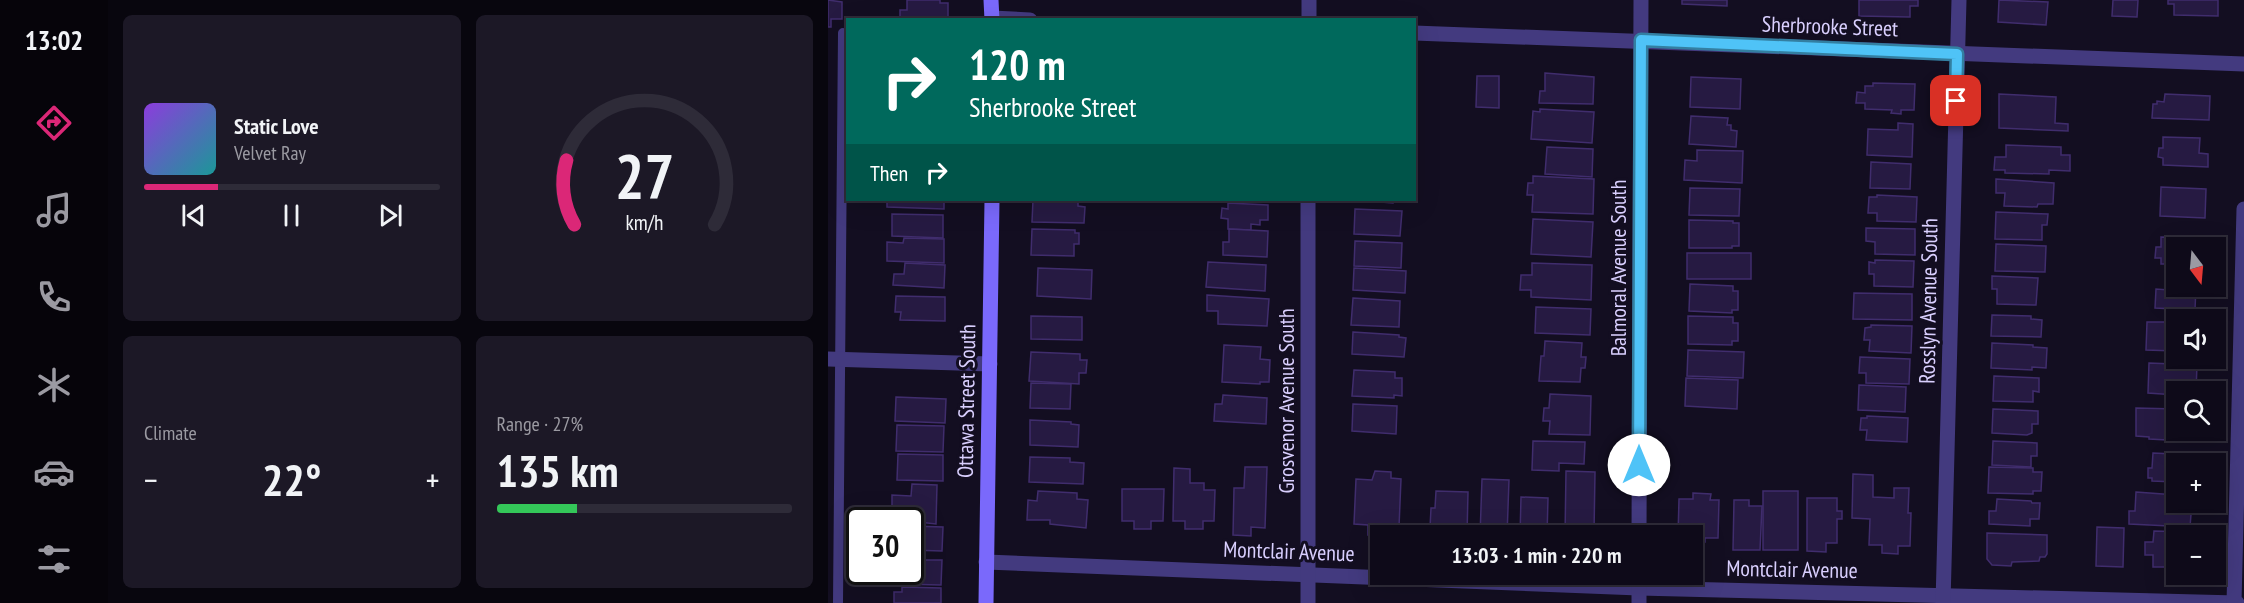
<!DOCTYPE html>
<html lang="en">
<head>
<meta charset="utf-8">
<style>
	:root { --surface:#0e0a19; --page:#1c1826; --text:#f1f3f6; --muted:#9b9aa2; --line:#2e2b38; --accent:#db2777 }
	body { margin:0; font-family:"PT Sans Narrow",sans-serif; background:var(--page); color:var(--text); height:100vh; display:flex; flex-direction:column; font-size:22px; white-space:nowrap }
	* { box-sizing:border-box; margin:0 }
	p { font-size:20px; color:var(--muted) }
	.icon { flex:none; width:33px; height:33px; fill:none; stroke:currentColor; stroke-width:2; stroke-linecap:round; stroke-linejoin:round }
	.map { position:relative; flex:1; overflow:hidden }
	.side { display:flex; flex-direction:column; gap:15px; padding:15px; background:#08060e; width:720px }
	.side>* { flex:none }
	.banner { position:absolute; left:18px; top:18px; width:570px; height:183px; border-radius:0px; box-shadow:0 6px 24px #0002,0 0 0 2px var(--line); background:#00695c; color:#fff; overflow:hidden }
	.needle { width:39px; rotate:164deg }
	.buttons { position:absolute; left:1338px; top:237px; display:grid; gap:12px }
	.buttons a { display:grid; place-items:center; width:60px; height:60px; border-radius:0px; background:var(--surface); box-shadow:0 6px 24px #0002,0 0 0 2px var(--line); font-size:30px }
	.speed { position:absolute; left:18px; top:507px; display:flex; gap:12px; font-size:30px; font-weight:700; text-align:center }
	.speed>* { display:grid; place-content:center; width:78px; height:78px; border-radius:50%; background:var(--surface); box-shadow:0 6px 24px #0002,0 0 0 2px var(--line); line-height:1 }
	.speed .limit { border:3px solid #111; border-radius:9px; background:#fff; color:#111 }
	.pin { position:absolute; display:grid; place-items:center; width:51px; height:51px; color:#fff; margin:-26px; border-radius:12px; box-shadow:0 3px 9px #0006 }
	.me { position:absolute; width:66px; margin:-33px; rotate:0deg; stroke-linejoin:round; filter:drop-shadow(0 0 4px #0008) }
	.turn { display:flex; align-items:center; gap:21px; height:126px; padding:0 24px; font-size:27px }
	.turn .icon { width:78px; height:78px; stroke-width:2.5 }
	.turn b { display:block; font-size:42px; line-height:51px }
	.then { display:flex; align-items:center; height:57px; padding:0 24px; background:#0003; gap:12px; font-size:22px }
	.big { font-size:45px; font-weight:700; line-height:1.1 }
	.side .tile { flex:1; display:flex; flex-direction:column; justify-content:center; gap:9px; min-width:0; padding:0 21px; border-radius:9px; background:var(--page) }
	.side .dial { align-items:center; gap:0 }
	.dial svg { height:156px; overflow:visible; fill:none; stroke:var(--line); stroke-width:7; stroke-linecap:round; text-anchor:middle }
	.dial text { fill:var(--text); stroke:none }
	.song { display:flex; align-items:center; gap:18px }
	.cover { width:72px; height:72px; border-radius:9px; background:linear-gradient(135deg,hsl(270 70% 55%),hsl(180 70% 35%)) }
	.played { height:6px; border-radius:3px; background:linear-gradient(90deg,var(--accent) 25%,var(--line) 25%) }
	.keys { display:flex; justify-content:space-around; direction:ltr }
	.heat { display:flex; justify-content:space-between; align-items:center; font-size:33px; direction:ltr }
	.charge { height:9px; border-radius:4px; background:linear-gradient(90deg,#34c759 27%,var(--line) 0) }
	.side .tiles { flex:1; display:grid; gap:15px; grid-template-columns:repeat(2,1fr) }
	.trip { position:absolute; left:542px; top:525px; width:333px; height:60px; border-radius:0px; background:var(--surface); box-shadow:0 6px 24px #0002,0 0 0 2px var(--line); font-weight:700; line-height:60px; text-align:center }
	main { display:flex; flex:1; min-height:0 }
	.tabs { display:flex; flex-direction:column; width:108px; justify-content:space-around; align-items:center; background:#06040a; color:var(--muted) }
	.tabs .icon { width:42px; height:42px }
	.tabs .active { color:var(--accent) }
	.tabs b { font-size:27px; color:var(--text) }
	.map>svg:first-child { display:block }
</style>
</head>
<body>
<main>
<nav class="tabs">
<b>13:02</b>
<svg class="icon active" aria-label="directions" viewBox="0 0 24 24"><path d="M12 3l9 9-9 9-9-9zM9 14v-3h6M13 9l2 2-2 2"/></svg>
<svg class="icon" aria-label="music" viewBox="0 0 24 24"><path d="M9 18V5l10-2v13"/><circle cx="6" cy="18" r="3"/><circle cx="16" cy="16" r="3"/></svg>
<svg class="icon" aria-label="phone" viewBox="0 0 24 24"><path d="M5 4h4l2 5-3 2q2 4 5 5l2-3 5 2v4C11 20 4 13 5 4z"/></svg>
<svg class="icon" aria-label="climate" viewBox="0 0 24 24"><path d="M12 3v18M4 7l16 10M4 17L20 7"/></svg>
<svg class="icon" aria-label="car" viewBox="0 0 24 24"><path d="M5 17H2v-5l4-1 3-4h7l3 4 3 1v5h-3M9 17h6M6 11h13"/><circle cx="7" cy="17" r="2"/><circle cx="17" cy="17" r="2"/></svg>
<svg class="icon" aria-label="filters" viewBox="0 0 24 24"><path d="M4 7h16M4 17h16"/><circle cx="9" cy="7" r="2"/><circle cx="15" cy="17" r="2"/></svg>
</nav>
<section class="side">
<div class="tiles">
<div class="tile">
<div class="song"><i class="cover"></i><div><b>Static Love</b><p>Velvet Ray</p></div></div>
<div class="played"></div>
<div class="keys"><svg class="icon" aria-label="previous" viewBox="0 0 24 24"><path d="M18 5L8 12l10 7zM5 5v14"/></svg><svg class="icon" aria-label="pause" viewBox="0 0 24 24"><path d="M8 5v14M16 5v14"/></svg><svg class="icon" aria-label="next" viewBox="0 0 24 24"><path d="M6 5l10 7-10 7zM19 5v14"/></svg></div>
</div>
<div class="tile dial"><svg viewBox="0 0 100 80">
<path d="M14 69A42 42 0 1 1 86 69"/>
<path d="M14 69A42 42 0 0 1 10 36" stroke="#db2777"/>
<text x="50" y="56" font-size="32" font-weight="700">27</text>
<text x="50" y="72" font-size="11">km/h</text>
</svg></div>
<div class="tile"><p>Climate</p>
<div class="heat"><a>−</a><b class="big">22°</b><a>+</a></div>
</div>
<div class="tile"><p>Range · 27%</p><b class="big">135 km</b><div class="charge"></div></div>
</div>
</section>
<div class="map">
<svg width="1416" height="603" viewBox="0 0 1416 603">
	<rect width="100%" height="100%" fill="#130e21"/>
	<g fill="#261a42" stroke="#402d6d" stroke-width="1.5">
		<path d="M0,0L14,2V19H3V27H0Z"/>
		<path d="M79,0H112V3H120V20H72V10H79Z"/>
		<path d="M854,0H899V6L854,4Z"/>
		<path d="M1031,0H1090V6H1082V17L1031,16Z"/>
		<path d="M1171,0L1220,2L1218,25L1170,22Z"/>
		<path d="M1285,0H1310L1309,17L1284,16Z"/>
		<path d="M1340,0H1390V16L1346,15V4H1340Z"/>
		<path d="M717,73L766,77L765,104L711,103L712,91H717Z"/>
		<path d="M649,76H671V108L648,107Z"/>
		<path d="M863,77L913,79L912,109L862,107Z"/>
		<path d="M1045,83L1087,84L1086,110H1073V114L1063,113L1064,110L1037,109V103H1028L1029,92L1037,93V86H1045Z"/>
		<path d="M1171,94L1228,97L1227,123L1240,124V131L1171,128Z"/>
		<path d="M1337,94L1382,96L1381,120L1324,118L1325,104H1329V101L1336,102Z"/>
		<path d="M712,109L766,112L764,143L703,139L705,111L712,112Z"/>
		<path d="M863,116L900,118L899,125H903V130L909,131L908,147L861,144Z"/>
		<path d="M1070,123L1085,124L1084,157L1039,155L1040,129L1070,130Z"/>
		<path d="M1335,137L1372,138L1371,153L1380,154V167L1335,165V158L1330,157L1331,148H1335Z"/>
		<path d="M1178,145L1233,147V155H1242V171L1221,170V174L1177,173V170H1166L1167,157H1178Z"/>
		<path d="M719,147L765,149L764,177L717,174Z"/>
		<path d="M869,150L915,151L914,183L856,180L857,160L869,161Z"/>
		<path d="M1043,162L1083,164L1082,189L1042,188Z"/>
		<path d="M705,176L766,179L765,214L704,212L705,195H699L700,183H705Z"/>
		<path d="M1168,179L1226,183L1225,204H1210L1209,207L1176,206L1177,193H1168Z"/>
		<path d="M1333,187L1378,189L1377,218L1332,216Z"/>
		<path d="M862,188L912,189L911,216L861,215Z"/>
		<path d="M1049,195L1089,197L1088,222L1049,221V213H1040L1041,197H1049Z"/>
		<path d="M59,200H116V209L59,207Z"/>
		<path d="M205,200H250V206L257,207L256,223L204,222Z"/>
		<path d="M526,200H565V203Z"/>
		<path d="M400,203L440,205V220H432V225L423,224V230L400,229V219L393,218L394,208L400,209Z"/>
		<path d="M527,209L574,211L572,236L526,234Z"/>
		<path d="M1168,212L1220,214L1219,225H1214V240L1167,239Z"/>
		<path d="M64,214L115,215V238L64,236Z"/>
		<path d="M705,219L765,222L763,257L703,254Z"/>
		<path d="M861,220L905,221V223H911V246H904V248H861Z"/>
		<path d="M1038,228L1087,229V255L1047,254V242L1038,241Z"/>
		<path d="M204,229L247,230V233H251V244H246V256L203,255Z"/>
		<path d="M401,229L440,231L439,257L395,255V242H401Z"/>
		<path d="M1333,237L1377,238V248H1348V264H1333V258H1327L1328,247H1333Z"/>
		<path d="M76,238L116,239V263L59,261V242L75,243Z"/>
		<path d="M527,241L574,243L573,268L526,266Z"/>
		<path d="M1168,244L1218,246L1217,272L1167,271Z"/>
		<rect x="859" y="253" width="64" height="26"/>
		<path d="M1047,260L1086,261L1085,287L1046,286V274H1041V262L1047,263Z"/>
		<path d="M380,262L438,265L437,291L378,287Z"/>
		<path d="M77,263L117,265L116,288L65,285L66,274H76Z"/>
		<path d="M704,263L764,265L763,300L703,297V290H692L693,275H704Z"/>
		<path d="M210,268L264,270L263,299L209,296Z"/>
		<path d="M526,268L578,271L577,293L525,290Z"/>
		<path d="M1342,274L1348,275V286H1368L1367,310L1327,308L1328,289L1341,290Z"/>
		<path d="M1164,276L1210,278L1208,305L1169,304V289H1164Z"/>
		<path d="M862,284L905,286V291H910V310H904V313L861,311Z"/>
		<path d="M1026,293L1084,294V320L1025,319Z"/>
		<path d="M379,295L441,299L439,326L390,324V311H379Z"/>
		<path d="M68,296L117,297V321L72,320L73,312H67Z"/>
		<path d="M525,298L572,301L571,327L523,325Z"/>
		<path d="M708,307L763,309L762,335L707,333Z"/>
		<path d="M1164,315L1203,316V319L1214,320L1213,337L1163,336Z"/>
		<path d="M1342,315H1365V320H1348V351L1318,350L1319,322H1342Z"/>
		<path d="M203,316L254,317V340L203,339Z"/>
		<path d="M860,316L905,317V323H910V341H904V345L860,344Z"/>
		<path d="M1043,325L1084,326L1083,353L1041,351L1042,340H1036L1037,328L1043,327Z"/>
		<path d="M525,332L571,335V337L578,338L576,357L524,354Z"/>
		<path d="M717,341L754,343L753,357H758L757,368H753L752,382L711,381L713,356H716Z"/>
		<path d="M1164,343L1205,345V347L1219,348L1218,368L1204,367V370L1163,368Z"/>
		<path d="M396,345L433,347L432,359L442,360L441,382H432V384L394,382Z"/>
		<path d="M860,350L916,352L915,378L859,376Z"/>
		<path d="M203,352L252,354V360H259L258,373H251V384L201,381Z"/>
		<path d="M1032,357L1082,359L1081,384L1038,383V373H1031Z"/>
		<path d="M1321,363L1369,365L1368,392H1348V395L1320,393Z"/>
		<path d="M526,370L567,372V378H574V396L566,395V398L524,396Z"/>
		<path d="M1166,376L1211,378V392L1205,391V402L1165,401Z"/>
		<path d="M858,378L910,380L909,409L857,406Z"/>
		<path d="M203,383L243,384L242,409L202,408Z"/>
		<path d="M1031,385L1078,387L1077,412L1030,410Z"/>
		<path d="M722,394L763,396L762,435L721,434L722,421H715L716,408H721Z"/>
		<path d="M395,395L439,398L438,424L386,421L387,404H394Z"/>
		<path d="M68,397L118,399L117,423L67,421Z"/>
		<path d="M525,404L569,406L568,434L524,431Z"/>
		<path d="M1308,408L1348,409V430H1358V441L1321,439V437L1308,436Z"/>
		<path d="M1165,409L1210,411V424H1204V433L1199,435L1164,433Z"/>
		<path d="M1039,416L1080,418L1079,442L1038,440L1039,430H1032L1033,418H1039Z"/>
		<path d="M202,420L243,422V424L251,425L250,447L202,445Z"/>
		<path d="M69,425L116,426L115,452L68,451Z"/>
		<path d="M705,441L757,442L756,464L731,463V471L704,470Z"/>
		<path d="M1165,441L1209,443V456H1203V467L1164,465Z"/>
		<path d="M1325,453L1366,455L1365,464H1348V482L1324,481V478H1320V468H1324Z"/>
		<path d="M70,454L115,455V481L69,480Z"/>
		<path d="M202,457L242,458V462L256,463L255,484L201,482Z"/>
		<path d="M417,467H439L437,528L423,527V536L405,535L406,488H416Z"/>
		<path d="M1161,467L1205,468V472H1214L1213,491H1205V494L1160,493Z"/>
		<path d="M346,468L362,469V483H376V490H387L386,521H375V529H357V521H345Z"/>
		<path d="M547,471L563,472V478L573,479L571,527L557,526V536L540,535V525L526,524L528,479L544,480Z"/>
		<path d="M738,471L767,472L766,533H747V536H737Z"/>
		<path d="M1025,474L1045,475V497L1066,498V488H1081L1080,513H1083L1082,546H1070V554L1054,553V545H1041L1042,519L1024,518Z"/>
		<path d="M654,479L681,480L679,536H652Z"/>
		<path d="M84,484L109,485L108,524L72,520V510H64V495L83,496Z"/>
		<path d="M294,489H336L335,521H323V529H306V521H294Z"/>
		<path d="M210,491L249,493V499L260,500L258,528L222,524V520H199L200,500L209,501Z"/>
		<path d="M608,491L640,492L639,536H612V528H602L603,508H607Z"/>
		<rect x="935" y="491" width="35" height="59"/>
		<path d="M1308,492L1348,495V502H1364L1362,527L1301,524V511H1307Z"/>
		<path d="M865,493L883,494L882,500H891L890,538H877V542H864V536H850L851,499H865Z"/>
		<path d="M693,497L720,498L719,536H692Z"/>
		<path d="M979,498H1009V511H1014V519H1009V543H998V552L979,551Z"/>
		<path d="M1169,499L1203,501L1204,503H1212L1211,519H1202V526L1161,524V511H1168Z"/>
		<path d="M906,500H921V506H934L932,550H905Z"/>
		<path d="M82,526L115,527L114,551L82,550Z"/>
		<path d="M1269,527L1296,528L1295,567L1268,566Z"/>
		<path d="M1326,531L1361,532L1360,536H1348V567H1325V555H1317V542H1325Z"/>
		<path d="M1159,533L1219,535V554L1217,557H1212L1211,561L1184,562L1183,566L1164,565L1159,559Z"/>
		<path d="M82,560H114L113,585L72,584V572H82Z"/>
		<path d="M74,587L113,588V603H66V592H74Z"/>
	</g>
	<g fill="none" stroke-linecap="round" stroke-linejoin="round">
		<path stroke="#433a7f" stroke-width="10" d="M10,603L15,33"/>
		<g stroke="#433a7f" stroke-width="15">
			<path d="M164,18L202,20"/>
			<path d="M481,20V0"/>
			<path d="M586,33L1416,64"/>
			<path d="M0,359L162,364"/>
			<path d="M811,536L813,0"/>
			<path d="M158,562L811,588L1409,603"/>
			<path d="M480,603V200"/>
			<path d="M811,603V574"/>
			<path d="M1115,603L1131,0"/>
			<path d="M1406,603L1416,209"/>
		</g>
		<g stroke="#7a69fb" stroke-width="15">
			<path d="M163,0L164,20"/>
			<path d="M158,603L164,200"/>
		</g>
	</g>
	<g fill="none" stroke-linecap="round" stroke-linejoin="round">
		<g stroke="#337fa1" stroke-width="15">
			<path id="route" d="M811,465L813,40L1129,54L1128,101"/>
		</g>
		<use href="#route" stroke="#4fc3f7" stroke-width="10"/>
	</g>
	<g text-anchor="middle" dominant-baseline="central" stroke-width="6" stroke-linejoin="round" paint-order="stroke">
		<g font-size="22" fill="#d9cffe" stroke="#130e21">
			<text transform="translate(1002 26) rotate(2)">Sherbrooke Street</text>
			<text transform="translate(790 268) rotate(-90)">Balmoral Avenue South</text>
			<text transform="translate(1100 301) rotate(-89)">Rosslyn Avenue South</text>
			<text transform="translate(138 401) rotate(-89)">Ottawa Street South</text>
			<text transform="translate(458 401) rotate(-90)">Grosvenor Avenue South</text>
			<text transform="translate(461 551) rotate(2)">Montclair Avenue</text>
			<text transform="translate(964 569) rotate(1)">Montclair Avenue</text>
		</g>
	</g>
</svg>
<div class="buttons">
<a><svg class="needle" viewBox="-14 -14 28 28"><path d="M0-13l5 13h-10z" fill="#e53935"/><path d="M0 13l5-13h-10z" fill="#9b9aa2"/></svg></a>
<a><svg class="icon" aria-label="sound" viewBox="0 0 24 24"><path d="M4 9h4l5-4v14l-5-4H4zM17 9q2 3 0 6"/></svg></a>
<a><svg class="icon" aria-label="search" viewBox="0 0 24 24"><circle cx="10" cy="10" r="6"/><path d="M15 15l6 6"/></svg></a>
<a>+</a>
<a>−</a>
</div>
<div class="speed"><div class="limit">30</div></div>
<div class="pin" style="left:1128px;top:101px;background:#d93025"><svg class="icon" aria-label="arrive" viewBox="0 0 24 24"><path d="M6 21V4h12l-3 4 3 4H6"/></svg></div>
<svg class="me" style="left:811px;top:465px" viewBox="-20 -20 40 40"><circle r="19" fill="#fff"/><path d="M0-13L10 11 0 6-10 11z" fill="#4fc3f7"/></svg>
<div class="trip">13:03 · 1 min · 220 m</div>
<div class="banner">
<div class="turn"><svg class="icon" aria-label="right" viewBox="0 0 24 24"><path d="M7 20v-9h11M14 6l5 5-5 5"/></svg><div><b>120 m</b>Sherbrooke Street</div></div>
<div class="then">Then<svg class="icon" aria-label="right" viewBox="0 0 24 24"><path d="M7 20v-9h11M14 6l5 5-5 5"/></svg></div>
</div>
</div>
</main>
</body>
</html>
